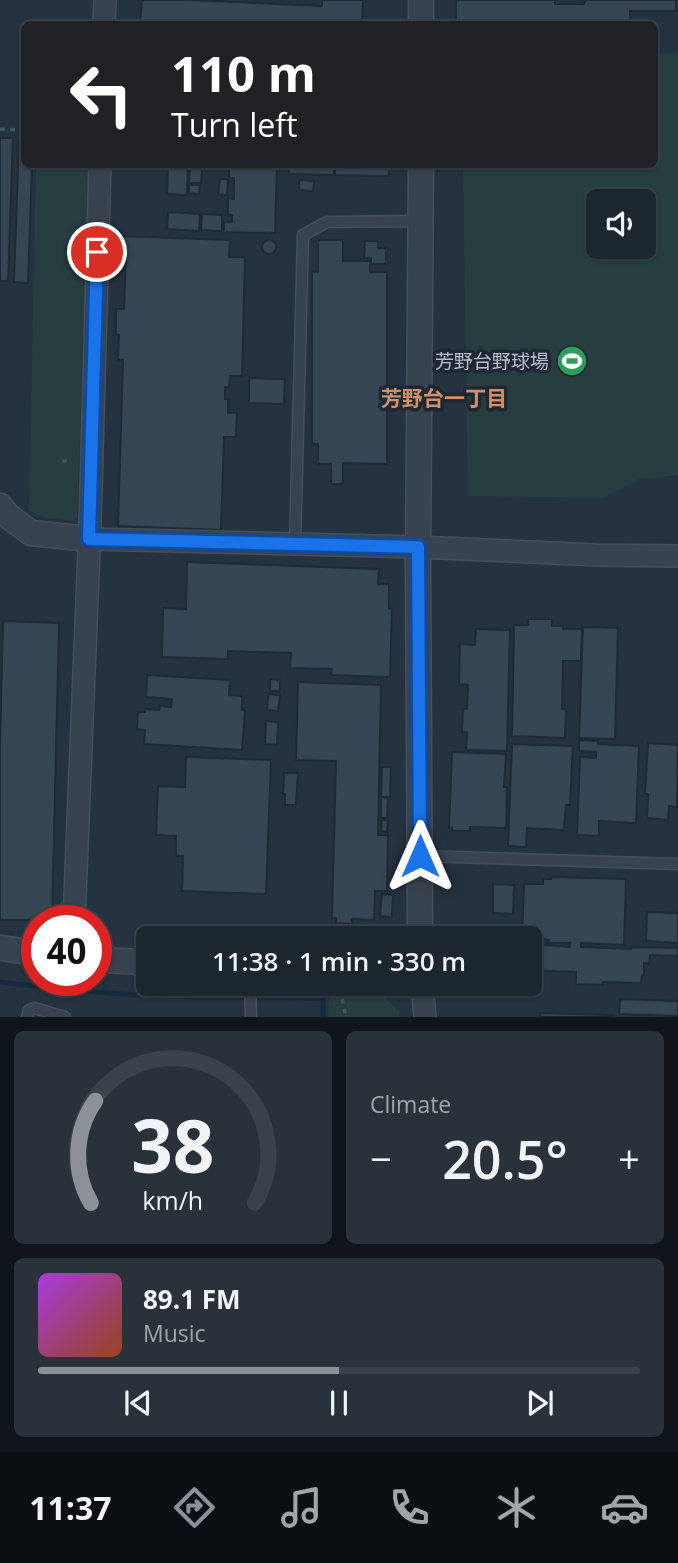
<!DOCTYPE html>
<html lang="en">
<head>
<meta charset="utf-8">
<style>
	:root { --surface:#1c262f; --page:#29323b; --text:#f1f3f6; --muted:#a0a5aa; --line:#3a434b; --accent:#8c9099 }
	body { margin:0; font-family:"Open Sans","Noto Sans JP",sans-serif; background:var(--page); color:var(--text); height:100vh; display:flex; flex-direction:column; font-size:26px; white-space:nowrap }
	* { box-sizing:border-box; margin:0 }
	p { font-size:23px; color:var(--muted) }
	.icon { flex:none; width:38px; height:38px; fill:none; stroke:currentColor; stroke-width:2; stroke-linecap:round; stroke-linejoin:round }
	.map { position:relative; height:1017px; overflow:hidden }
	.drawer { display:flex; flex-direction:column; gap:14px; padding:14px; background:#0f151a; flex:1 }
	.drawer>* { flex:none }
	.top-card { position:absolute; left:21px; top:21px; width:637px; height:147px; border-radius:10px; box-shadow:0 2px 5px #0004,0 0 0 2px var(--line); background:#202124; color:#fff; overflow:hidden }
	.fabs { position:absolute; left:586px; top:189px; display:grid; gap:14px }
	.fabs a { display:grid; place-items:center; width:70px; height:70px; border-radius:10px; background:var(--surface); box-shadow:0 2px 5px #0004,0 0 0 2px var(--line); font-size:35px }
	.speed { position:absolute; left:21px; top:905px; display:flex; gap:14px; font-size:35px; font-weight:700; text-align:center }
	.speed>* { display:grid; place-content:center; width:91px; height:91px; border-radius:50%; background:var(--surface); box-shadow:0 2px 5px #0004,0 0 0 2px var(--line); line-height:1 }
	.speed .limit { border:10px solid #d22; background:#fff; color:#111 }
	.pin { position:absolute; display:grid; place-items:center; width:60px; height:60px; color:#fff; margin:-30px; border:4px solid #fff; border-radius:50%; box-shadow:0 2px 7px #0007 }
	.me { position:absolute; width:77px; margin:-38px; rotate:0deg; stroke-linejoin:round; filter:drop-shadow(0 0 5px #0008) }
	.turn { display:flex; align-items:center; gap:24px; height:147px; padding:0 35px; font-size:32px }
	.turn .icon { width:91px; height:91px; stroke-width:2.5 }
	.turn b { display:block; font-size:49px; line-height:60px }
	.big { font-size:52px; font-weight:600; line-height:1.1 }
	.drawer .tile { flex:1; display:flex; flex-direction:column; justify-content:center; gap:10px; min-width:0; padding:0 24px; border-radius:10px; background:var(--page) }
	.drawer .dial { align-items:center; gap:0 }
	.dial svg { height:182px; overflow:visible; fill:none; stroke:var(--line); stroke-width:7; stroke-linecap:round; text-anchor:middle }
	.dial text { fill:var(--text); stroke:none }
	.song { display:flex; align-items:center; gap:21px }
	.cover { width:84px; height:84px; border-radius:10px; background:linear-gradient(135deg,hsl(280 70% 55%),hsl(20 70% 35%)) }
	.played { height:7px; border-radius:4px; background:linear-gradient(90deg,var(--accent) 50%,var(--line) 50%) }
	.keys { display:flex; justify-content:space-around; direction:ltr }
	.heat { display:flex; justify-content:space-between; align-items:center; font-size:38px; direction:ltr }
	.drawer .tiles { flex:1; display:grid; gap:14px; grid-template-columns:1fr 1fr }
	.tile:last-child { grid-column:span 2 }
	.trip { position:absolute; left:136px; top:926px; width:406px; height:70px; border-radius:10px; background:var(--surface); box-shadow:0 2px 5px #0004,0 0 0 2px var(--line); font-weight:600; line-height:70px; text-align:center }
	.menu { display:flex; height:112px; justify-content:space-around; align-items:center; background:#0b0f13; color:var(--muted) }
	.menu .icon { width:49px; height:49px }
	.menu .selected { color:var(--accent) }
	.menu b { font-size:32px; color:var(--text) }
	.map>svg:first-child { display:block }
</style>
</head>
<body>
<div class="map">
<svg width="678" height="1017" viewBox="0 0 678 1017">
	<rect width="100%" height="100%" fill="#25323f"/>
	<g fill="#273e40" fill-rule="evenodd">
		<path d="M678,53V475L640,479L603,498L468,496L463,165L654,164L655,54ZM598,201H644V247H598Z"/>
		<path d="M36,165H89L77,517L73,521L46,518L29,511Z"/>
		<path d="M381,994L399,1011V1017H328L329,995Z"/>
	</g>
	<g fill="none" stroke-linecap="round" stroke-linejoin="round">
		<path stroke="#18293d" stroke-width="5" d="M0,982C46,987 93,993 140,995C201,999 262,995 323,999V1017"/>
	</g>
	<g fill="#374655" stroke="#202a36" stroke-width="2">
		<path d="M142,0H190L322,6V0H363L362,24H140Z"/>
		<path d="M456,0H555V4H584L585,0H676V11H630V24H456Z"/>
		<path d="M0,138H13L8,281H0Z"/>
		<path d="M19,139H24V164H32L28,283L14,282Z"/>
		<path d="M168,164H188L187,195L167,194Z"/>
		<path d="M229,164H277L275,233L224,232V222H232V215H228V198L234,199V178H229Z"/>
		<path d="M289,164H334V175L289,174Z"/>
		<path d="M335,164H389V176L335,175Z"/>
		<path d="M190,168L202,169L201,183H189Z"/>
		<path d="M220,179H228L227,195L218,194Z"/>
		<path d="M299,180L314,181L313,191L299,190Z"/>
		<path d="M189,185H200L199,194L189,193Z"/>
		<path d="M168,212L200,214L199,231L167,229Z"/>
		<path d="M202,214L222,215V231L201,230Z"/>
		<path d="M116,236L230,240L229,257H245L242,376H230L229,388L225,387V399H228V413H237L236,437H224L221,530L118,526L123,360H118L119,335H116V309H124L126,258H115Z"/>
		<path d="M318,240H343V261H370V272H387V464L343,463V484H331V464H318V444H312V272H318Z"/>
		<circle cx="269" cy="247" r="7"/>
		<path d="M365,241H378V248H386V264H371V258H364Z"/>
		<path d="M249,378L285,379L284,404L249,403Z"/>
		<path d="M187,562L379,569L378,584H389V608L392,609L390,677L331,675L332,669L290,668L291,653L228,651V659L162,657L163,608L186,609Z"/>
		<path d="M528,619H552V626H563V629H582L581,661H563L562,709H566L565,738L512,736L514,625H528Z"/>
		<path d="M3,621L59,623L52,920H0V745Z"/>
		<path d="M583,627L618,628L615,739L579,738Z"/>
		<path d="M476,629L510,630L507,751L466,750L467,732H462L463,709H467L468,685L459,684L460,644L475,645Z"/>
		<path d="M147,675L230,680L229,695L242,696V710H245L242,750L144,744L145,730L137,729L138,712H145V709L159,710L160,706L171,707L172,699L146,697Z"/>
		<path d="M270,679L280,680V691H270Z"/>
		<path d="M298,682L381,685L378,835H388L387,891H375L374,920L352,919V924L336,923V918H332L336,761L296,760Z"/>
		<path d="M268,694L280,695L278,711L267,710Z"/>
		<path d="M266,721L278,722L277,745L265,744Z"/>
		<path d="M579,740L598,741V744L639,746L636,823L599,821V836L577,835L580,757L596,758V752L579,751Z"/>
		<path d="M648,743L678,745L677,807L669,806L668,820L647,818L648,794H645Z"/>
		<path d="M512,744L573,746L570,805H566L564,830L527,828L526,847L508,846Z"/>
		<path d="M452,752L506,754L504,787H507L506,828L470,827V831H452V828H449Z"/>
		<path d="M186,757L271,760L266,894L182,891L183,856H176V836L156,835L158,786L185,787Z"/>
		<path d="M382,767H391L390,797H381Z"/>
		<path d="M284,773H298L296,805H285V794H283Z"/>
		<path d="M381,797L388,798L387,818H381Z"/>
		<path d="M382,820H388L387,832L381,831Z"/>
		<path d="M551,877L626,879L624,945L581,943V947L631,949L632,947L678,948V956L650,955L649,964L644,963V975H642L641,983L603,982V985L576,984V972L530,970V944L570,947V943H548L549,940L522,938L524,884H543V879H551Z"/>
		<path d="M493,884L514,885L513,914L493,913Z"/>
		<path d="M382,894L393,895L392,917L380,916Z"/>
		<path d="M647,912L678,913V943L646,941Z"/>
		<path d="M620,999L678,1001V1016L619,1014Z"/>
		<path d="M540,1013L612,1015V1017H540Z"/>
	</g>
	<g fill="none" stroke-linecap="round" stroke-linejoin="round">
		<g stroke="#464f5b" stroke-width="13">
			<g id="service">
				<path d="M295,545L303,235L327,222L420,221"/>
				<path d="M420,856L678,864"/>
				<path d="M250,984L251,1017"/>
				<path d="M27,1017L29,1010L34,1008L65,1017"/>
			</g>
		</g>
		<g stroke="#464f5b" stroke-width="24">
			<g id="minor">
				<path d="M104,24L105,0"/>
				<path d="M89,539L418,547L597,555L678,556"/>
				<path d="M74,920L90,525L100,164"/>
				<path d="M422,984L425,1017"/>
			</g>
		</g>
		<g stroke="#464f5b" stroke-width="27">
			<g id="tertiary">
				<path d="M421,0V24"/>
				<path d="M0,506L8,516L31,533L89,539"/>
				<path d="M420,938L418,563L421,164"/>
				<path d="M0,948L37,953"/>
				<path d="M96,960L149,962"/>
			</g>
		</g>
		<g stroke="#405758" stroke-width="3.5" stroke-dasharray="5 5" stroke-linecap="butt">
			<path d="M0,129L24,130"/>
			<path d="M62,461H72"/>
			<path d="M340,989L346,1017"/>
		</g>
		<use href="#service" stroke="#39434f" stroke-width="10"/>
		<use href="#minor" stroke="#39434f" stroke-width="21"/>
		<use href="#tertiary" stroke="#39434f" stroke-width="24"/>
	</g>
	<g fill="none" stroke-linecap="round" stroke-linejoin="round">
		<g stroke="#114b97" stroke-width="18">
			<path id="route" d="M97,252L89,539L418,547L420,856"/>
		</g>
		<use href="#route" stroke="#1a73e8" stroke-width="12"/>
	</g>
	<defs>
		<g id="stadium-disc" transform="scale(1.575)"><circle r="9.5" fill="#2e9e5b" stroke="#1e2834"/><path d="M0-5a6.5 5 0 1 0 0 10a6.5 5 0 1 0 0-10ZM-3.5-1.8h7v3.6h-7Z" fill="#fff"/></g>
	</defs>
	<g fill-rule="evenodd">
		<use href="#stadium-disc" x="572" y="361"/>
	</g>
	<g text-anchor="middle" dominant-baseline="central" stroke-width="7" stroke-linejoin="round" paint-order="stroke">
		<g font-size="19" fill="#b6bec9" stroke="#1e2834" text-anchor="end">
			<text x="549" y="361">芳野台野球場</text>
		</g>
		<g font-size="21" font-weight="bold" fill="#d39067" stroke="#1e2834">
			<text x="444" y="398">芳野台一丁目</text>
		</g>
	</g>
</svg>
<div class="fabs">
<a><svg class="icon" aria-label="sound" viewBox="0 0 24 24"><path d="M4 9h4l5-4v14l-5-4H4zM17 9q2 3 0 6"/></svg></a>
</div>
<div class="speed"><div class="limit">40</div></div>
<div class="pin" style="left:97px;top:252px;background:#d93025"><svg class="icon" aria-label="arrive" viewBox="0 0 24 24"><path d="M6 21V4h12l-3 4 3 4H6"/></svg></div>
<svg class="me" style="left:420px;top:856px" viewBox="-20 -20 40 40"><path d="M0-17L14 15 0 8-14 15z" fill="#1a73e8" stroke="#fff" stroke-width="4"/></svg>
<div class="trip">11:38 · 1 min · 330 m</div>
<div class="top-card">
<div class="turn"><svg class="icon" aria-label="left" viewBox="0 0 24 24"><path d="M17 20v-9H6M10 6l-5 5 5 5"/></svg><div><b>110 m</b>Turn left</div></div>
</div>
</div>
<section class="drawer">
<div class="tiles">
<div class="tile dial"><svg viewBox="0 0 100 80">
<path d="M14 69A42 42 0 1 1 86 69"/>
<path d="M14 69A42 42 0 0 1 16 24" stroke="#8c9099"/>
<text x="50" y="56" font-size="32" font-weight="700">38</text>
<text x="50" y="72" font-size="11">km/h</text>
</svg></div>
<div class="tile"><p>Climate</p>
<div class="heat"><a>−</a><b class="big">20.5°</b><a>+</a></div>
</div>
<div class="tile">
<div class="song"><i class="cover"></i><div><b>89.1 FM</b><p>Music</p></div></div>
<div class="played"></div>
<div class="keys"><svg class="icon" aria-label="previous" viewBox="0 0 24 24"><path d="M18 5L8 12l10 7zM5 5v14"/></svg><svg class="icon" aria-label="pause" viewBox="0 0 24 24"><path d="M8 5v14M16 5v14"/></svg><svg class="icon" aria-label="next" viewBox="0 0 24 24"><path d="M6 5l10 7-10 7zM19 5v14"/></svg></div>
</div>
</div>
</section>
<nav class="menu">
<b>11:37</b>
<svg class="icon selected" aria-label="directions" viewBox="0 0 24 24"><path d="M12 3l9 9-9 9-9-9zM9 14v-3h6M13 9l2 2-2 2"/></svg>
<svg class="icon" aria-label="music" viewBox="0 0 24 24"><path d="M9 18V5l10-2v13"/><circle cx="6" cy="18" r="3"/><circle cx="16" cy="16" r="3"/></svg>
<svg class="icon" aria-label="phone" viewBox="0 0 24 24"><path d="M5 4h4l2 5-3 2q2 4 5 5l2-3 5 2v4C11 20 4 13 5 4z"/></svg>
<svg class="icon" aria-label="climate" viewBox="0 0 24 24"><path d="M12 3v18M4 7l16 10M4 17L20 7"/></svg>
<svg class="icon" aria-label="car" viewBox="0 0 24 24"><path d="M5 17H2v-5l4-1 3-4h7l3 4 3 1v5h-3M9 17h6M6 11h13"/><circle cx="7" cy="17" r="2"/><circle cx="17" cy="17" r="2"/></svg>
</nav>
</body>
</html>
